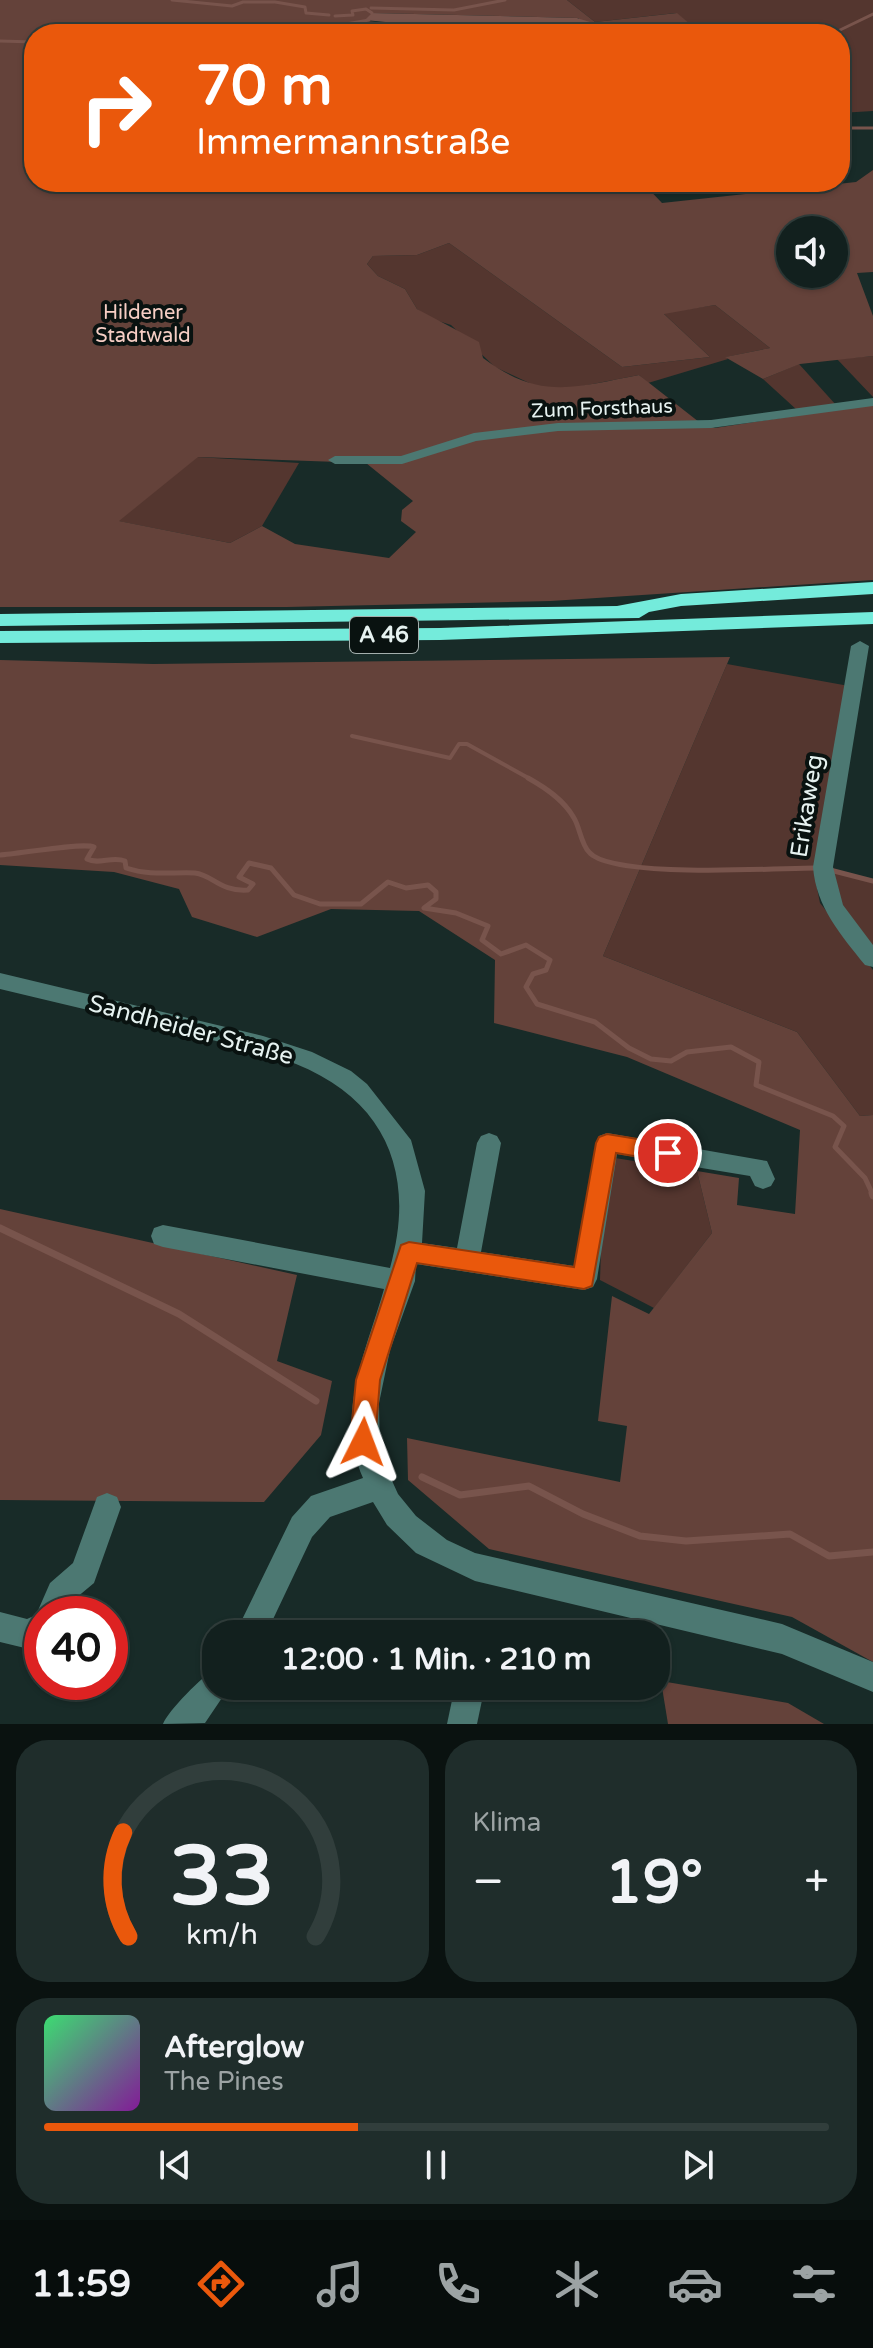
<!DOCTYPE html>
<html lang="de">
<head>
<meta charset="utf-8">
<style>
	:root { --surface:#12201e; --page:#1f2d2b; --text:#f1f3f6; --muted:#9ca3a4; --line:#313e3c; --accent:#ea580c }
	body { margin:0; font-family:"Varela Round",sans-serif; background:var(--page); color:var(--text); height:100vh; display:flex; flex-direction:column; font-size:30px; white-space:nowrap }
	* { box-sizing:border-box; margin:0 }
	p { font-size:26px; color:var(--muted) }
	.icon { flex:none; width:44px; height:44px; fill:none; stroke:currentColor; stroke-width:2; stroke-linecap:round; stroke-linejoin:round }
	.map { position:relative; height:1724px; overflow:hidden }
	.side { display:flex; flex-direction:column; gap:16px; padding:16px; background:#0a1210; flex:1 }
	.side>* { flex:none }
	.banner { position:absolute; left:24px; top:24px; width:826px; height:168px; border-radius:32px; box-shadow:0 2px 6px #0004,0 0 0 2px var(--line); background:#ea580c; color:#fff; overflow:hidden }
	.controls { position:absolute; left:776px; top:216px; display:grid; gap:16px }
	.controls a { display:grid; place-items:center; width:72px; height:72px; border-radius:50%; background:var(--surface); box-shadow:0 2px 6px #0004,0 0 0 2px var(--line); font-size:40px }
	.speed { position:absolute; left:24px; top:1596px; display:flex; gap:16px; font-size:40px; font-weight:700; text-align:center }
	.speed>* { display:grid; place-content:center; width:104px; height:104px; border-radius:50%; background:var(--surface); box-shadow:0 2px 6px #0004,0 0 0 2px var(--line); line-height:1 }
	.speed .limit { border:12px solid #d22; background:#fff; color:#111 }
	.pin { position:absolute; display:grid; place-items:center; width:68px; height:68px; color:#fff; margin:-34px; border:4px solid #fff; border-radius:50%; box-shadow:0 2px 8px #0007 }
	.me { position:absolute; width:88px; margin:-44px; rotate:3deg; stroke-linejoin:round; filter:drop-shadow(0 0 6px #0008) }
	.turn { display:flex; align-items:center; gap:28px; height:168px; padding:0 40px; font-size:36px }
	.turn .icon { width:104px; height:104px; stroke-width:2.5 }
	.turn b { display:block; font-size:56px; line-height:68px }
	.big { font-size:60px; font-weight:700; line-height:1.1 }
	.side .tile { flex:1; display:flex; flex-direction:column; justify-content:center; gap:12px; min-width:0; padding:0 28px; border-radius:32px; background:var(--page) }
	.side .dial { align-items:center; gap:0 }
	.dial svg { height:208px; overflow:visible; fill:none; stroke:var(--line); stroke-width:7; stroke-linecap:round; text-anchor:middle }
	.dial text { fill:var(--text); stroke:none }
	.song { display:flex; align-items:center; gap:24px }
	.cover { width:96px; height:96px; border-radius:12px; background:linear-gradient(135deg,hsl(140 70% 55%),hsl(290 70% 35%)) }
	.played { height:8px; border-radius:4px; background:linear-gradient(90deg,var(--accent) 40%,var(--line) 40%) }
	.keys { display:flex; justify-content:space-around; direction:ltr }
	.heat { display:flex; justify-content:space-between; align-items:center; font-size:44px; direction:ltr }
	.side .tiles { flex:1; display:grid; gap:16px; grid-template-columns:1fr 1fr }
	.tile:last-child { grid-column:span 2 }
	.trip { position:absolute; left:202px; top:1620px; width:468px; height:80px; border-radius:32px; background:var(--surface); box-shadow:0 2px 6px #0004,0 0 0 2px var(--line); font-weight:700; line-height:80px; text-align:center }
	.dock { display:flex; height:128px; justify-content:space-around; align-items:center; background:#070d0c; color:var(--muted) }
	.dock .icon { width:56px; height:56px }
	.dock .current { color:var(--accent) }
	.dock b { font-size:36px; color:var(--text) }
	.map>svg:first-child { display:block }
</style>
</head>
<body>
<div class="map">
<svg width="873" height="1724" viewBox="0 0 873 1724">
	<rect width="100%" height="100%" fill="#182b28"/>
	<g fill="#54362f">
		<path d="M567,0H873V111L840,113V71L847,68L840,65V34L701,33L676,13L595,22Z"/>
		<path d="M449,243L622,367L710,357L663,313L715,305L770,348L726,357L728,359L648,383L639,375L567,389H542L495,367L451,325L429,318L417,309L405,289L378,276L367,264L373,256L417,255Z"/>
		<path d="M873,356V397L837,359Z"/>
		<path d="M799,364L836,405L797,410L763,379Z"/>
		<path d="M197,457L299,463L262,526L230,543L118,521Z"/>
		<path d="M727,664L849,686L816,883L820,903L873,970V1115L860,1116L797,1032L603,956Z"/>
		<path d="M828,868L873,881V953L834,904Z"/>
		<path d="M615,1158L697,1171L712,1233L654,1308L600,1280L601,1249Z"/>
	</g>
	<g fill="#64423a" fill-rule="evenodd">
		<path d="M0,0H567L595,22L677,13L701,33L769,34H590L592,28L578,18L373,13L366,21L507,34H34V182H642L662,203L856,182L873,170V272L857,273L873,316V356L800,364L763,379L725,357L770,348L715,305L664,314L710,357L622,367L449,243L417,255L373,256L367,264L378,276L405,289L417,309L479,342L483,358C541,401 575,387 639,375L699,422L715,428L873,404V580L551,601L287,607H0ZM790,230H834V274H790ZM198,457L366,463L413,501L402,510L401,521L416,532L389,558L295,544L262,526L230,543L119,521Z"/>
		<path d="M730,657L603,956L797,1032L860,1116L873,1115V1662L792,1617L489,1549L408,1480L407,1438L620,1482L627,1426L598,1421L612,1296L649,1314L712,1233L697,1171L739,1178L737,1205L795,1214L800,1130L627,1057L494,1023L495,960L419,911L331,909L257,937L192,917L179,889L114,872L0,865V660L153,664Z"/>
		<path d="M0,1209L297,1275L277,1361L332,1381L321,1435L264,1502L0,1500Z"/>
		<path d="M661,1681L788,1703L824,1724H668Z"/>
	</g>
	<path fill="#78544c" d="M372,13L577,18L590,22L592,28L590,34H507L365,20Z"/>
	<g fill="none" stroke-linecap="round" stroke-linejoin="round">
		<g stroke="#78544c" stroke-width="3">
			<path d="M172,0L232,6L243,2H275L305,7L306,13L329,15"/>
			<path d="M371,8L454,10L505,0"/>
			<path d="M335,16L353,15L352,11L366,9L372,13"/>
			<path d="M323,28L369,20"/>
			<path d="M277,34H283"/>
			<path d="M289,34L316,28"/>
			<path d="M658,34L681,30L838,31L873,14"/>
			<path d="M0,41L34,42"/>
			<path d="M840,128H873"/>
		</g>
		<path stroke="#78544c" stroke-width="4" d="M352,736L450,758L459,744H467L532,780"/>
		<g stroke="#78544c" stroke-width="5">
			<path d="M528,778C546,788 564,800 574,818C580,828 581,844 589,852C611,879 776,868 815,868"/>
			<path d="M0,855C18,854 83,842 94,847L87,859C99,865 112,856 125,861L126,868C150,876 171,872 195,873C213,875 220,892 248,890L253,884L239,877L249,863L271,868L294,895L320,904H361L388,882L406,888L428,885L436,892V899L424,908L456,913L488,926L482,940L501,954L526,945L550,960L546,970L533,974L526,987L537,1004L595,1022L629,1048L651,1059L671,1061L687,1052L731,1047L759,1062L756,1085L833,1116L844,1126L835,1147L865,1178L873,1195"/>
			<path d="M830,870L873,881"/>
		</g>
		<g stroke="#78544c" stroke-width="7">
			<path d="M872,1193L873,1196"/>
			<path d="M0,1228L179,1314L316,1401"/>
			<path d="M422,1477L460,1495L529,1486L583,1514L640,1536L686,1541L790,1534L829,1556L873,1552"/>
		</g>
		<g fill="#4c7872" fill-rule="evenodd">
			<path d="M873,398V406L711,428L558,431L476,441L402,464H335L328,460L335,456H401L474,433L558,423L711,420Z"/>
			<path d="M860,641L869,646L833,867L843,905L873,945V967L865,965C841,935 816,907 813,867L851,646Z"/>
			<path d="M0,973L263,1036L312,1052L351,1071L367,1084L411,1140L425,1191L422,1243L457,1248L477,1143L481,1136L489,1133L497,1136L501,1143L481,1252L574,1266L599,1136L607,1133L767,1161L775,1179L771,1186L763,1189L755,1186L750,1176L617,1154L597,1279L593,1287L584,1290L416,1264L415,1281L390,1350L379,1403L380,1454L398,1494L416,1516L447,1540L475,1553L782,1624L873,1662V1692L782,1654L475,1581L416,1553L387,1525L373,1502L330,1517L312,1537L266,1634H235L292,1517L311,1496L363,1478C335,1414 366,1352 384,1289L163,1247L154,1244L151,1236L154,1228L163,1225L390,1268C416,1176 388,1101 296,1064C260,1050 222,1043 184,1033C123,1018 61,1004 0,989Z"/>
			<path d="M107,1493L117,1497L121,1507L94,1583L70,1603L65,1614H42V1643L29,1649L0,1642V1612L27,1619L36,1615L50,1583L73,1563L97,1497Z"/>
			<path d="M216,1669V1686H230L205,1723L163,1724C167,1712 204,1674 216,1669Z"/>
			<path d="M455,1686H485L477,1724H447Z"/>
		</g>
		<g fill="#74ebdb" fill-rule="evenodd">
			<path d="M873,582V594L681,606L649,612L639,618L0,626V614L617,606L681,594Z"/>
			<path d="M873,612V624L440,640L0,643V631L440,628Z"/>
		</g>
	</g>
	<path fill="#ea580c" stroke="#983908" stroke-width="2" d="M607,1134L668,1144L675,1147L678,1153L675,1159L668,1162L616,1153L592,1286L584,1289L417,1263L380,1380L375,1442L371,1450L363,1454L354,1450L350,1442L356,1380L401,1245L409,1242L574,1267L596,1143L599,1137Z"/>
	<g text-anchor="middle" dominant-baseline="central" stroke-width="8" stroke-linejoin="round" paint-order="stroke">
		<g font-size="20" fill="#f6cec4" stroke="#091210">
			<text x="143" y="313">Hildener<tspan x="143" dy="23">Stadtwald</tspan></text>
		</g>
		<g font-size="20" fill="#e6f2f0" stroke="#091210">
			<text transform="translate(602 409) rotate(-2)">Zum Forsthaus</text>
		</g>
		<rect fill="#091210" stroke="#a4afad" stroke-width="2" x="350" y="617" width="68" height="36" rx="6"/>
		<g font-size="22" font-weight="bold" fill="#e6f2f0">
			<text x="384" y="635">A 46</text>
		</g>
		<g font-size="24" fill="#e6f2f0" stroke="#091210">
			<text transform="translate(807 806) rotate(-81)">Erikaweg</text>
			<text transform="translate(191 1030) rotate(15)">Sandheider Straße</text>
		</g>
	</g>
</svg>
<div class="controls">
<a><svg class="icon" aria-label="sound" viewBox="0 0 24 24"><path d="M4 9h4l5-4v14l-5-4H4zM17 9q2 3 0 6"/></svg></a>
</div>
<div class="speed"><div class="limit">40</div></div>
<div class="pin" style="left:668px;top:1153px;background:#d93025"><svg class="icon" aria-label="arrive" viewBox="0 0 24 24"><path d="M6 21V4h12l-3 4 3 4H6"/></svg></div>
<svg class="me" style="left:363px;top:1442px" viewBox="-20 -20 40 40"><path d="M0-17L14 15 0 8-14 15z" fill="#ea580c" stroke="#fff" stroke-width="4"/></svg>
<div class="trip">12:00 · 1 Min. · 210 m</div>
<div class="banner">
<div class="turn"><svg class="icon" aria-label="right" viewBox="0 0 24 24"><path d="M7 20v-9h11M14 6l5 5-5 5"/></svg><div><b>70 m</b>Immermannstraße</div></div>
</div>
</div>
<section class="side">
<div class="tiles">
<div class="tile dial"><svg viewBox="0 0 100 80">
<path d="M14 69A42 42 0 1 1 86 69"/>
<path d="M14 69A42 42 0 0 1 12 29" stroke="#ea580c"/>
<text x="50" y="56" font-size="32" font-weight="700">33</text>
<text x="50" y="72" font-size="11">km/h</text>
</svg></div>
<div class="tile"><p>Klima</p>
<div class="heat"><a>−</a><b class="big">19°</b><a>+</a></div>
</div>
<div class="tile">
<div class="song"><i class="cover"></i><div><b>Afterglow</b><p>The Pines</p></div></div>
<div class="played"></div>
<div class="keys"><svg class="icon" aria-label="previous" viewBox="0 0 24 24"><path d="M18 5L8 12l10 7zM5 5v14"/></svg><svg class="icon" aria-label="pause" viewBox="0 0 24 24"><path d="M8 5v14M16 5v14"/></svg><svg class="icon" aria-label="next" viewBox="0 0 24 24"><path d="M6 5l10 7-10 7zM19 5v14"/></svg></div>
</div>
</div>
</section>
<nav class="dock">
<b>11:59</b>
<svg class="icon current" aria-label="directions" viewBox="0 0 24 24"><path d="M12 3l9 9-9 9-9-9zM9 14v-3h6M13 9l2 2-2 2"/></svg>
<svg class="icon" aria-label="music" viewBox="0 0 24 24"><path d="M9 18V5l10-2v13"/><circle cx="6" cy="18" r="3"/><circle cx="16" cy="16" r="3"/></svg>
<svg class="icon" aria-label="phone" viewBox="0 0 24 24"><path d="M5 4h4l2 5-3 2q2 4 5 5l2-3 5 2v4C11 20 4 13 5 4z"/></svg>
<svg class="icon" aria-label="climate" viewBox="0 0 24 24"><path d="M12 3v18M4 7l16 10M4 17L20 7"/></svg>
<svg class="icon" aria-label="car" viewBox="0 0 24 24"><path d="M5 17H2v-5l4-1 3-4h7l3 4 3 1v5h-3M9 17h6M6 11h13"/><circle cx="7" cy="17" r="2"/><circle cx="17" cy="17" r="2"/></svg>
<svg class="icon" aria-label="filters" viewBox="0 0 24 24"><path d="M4 7h16M4 17h16"/><circle cx="9" cy="7" r="2"/><circle cx="15" cy="17" r="2"/></svg>
</nav>
</body>
</html>
